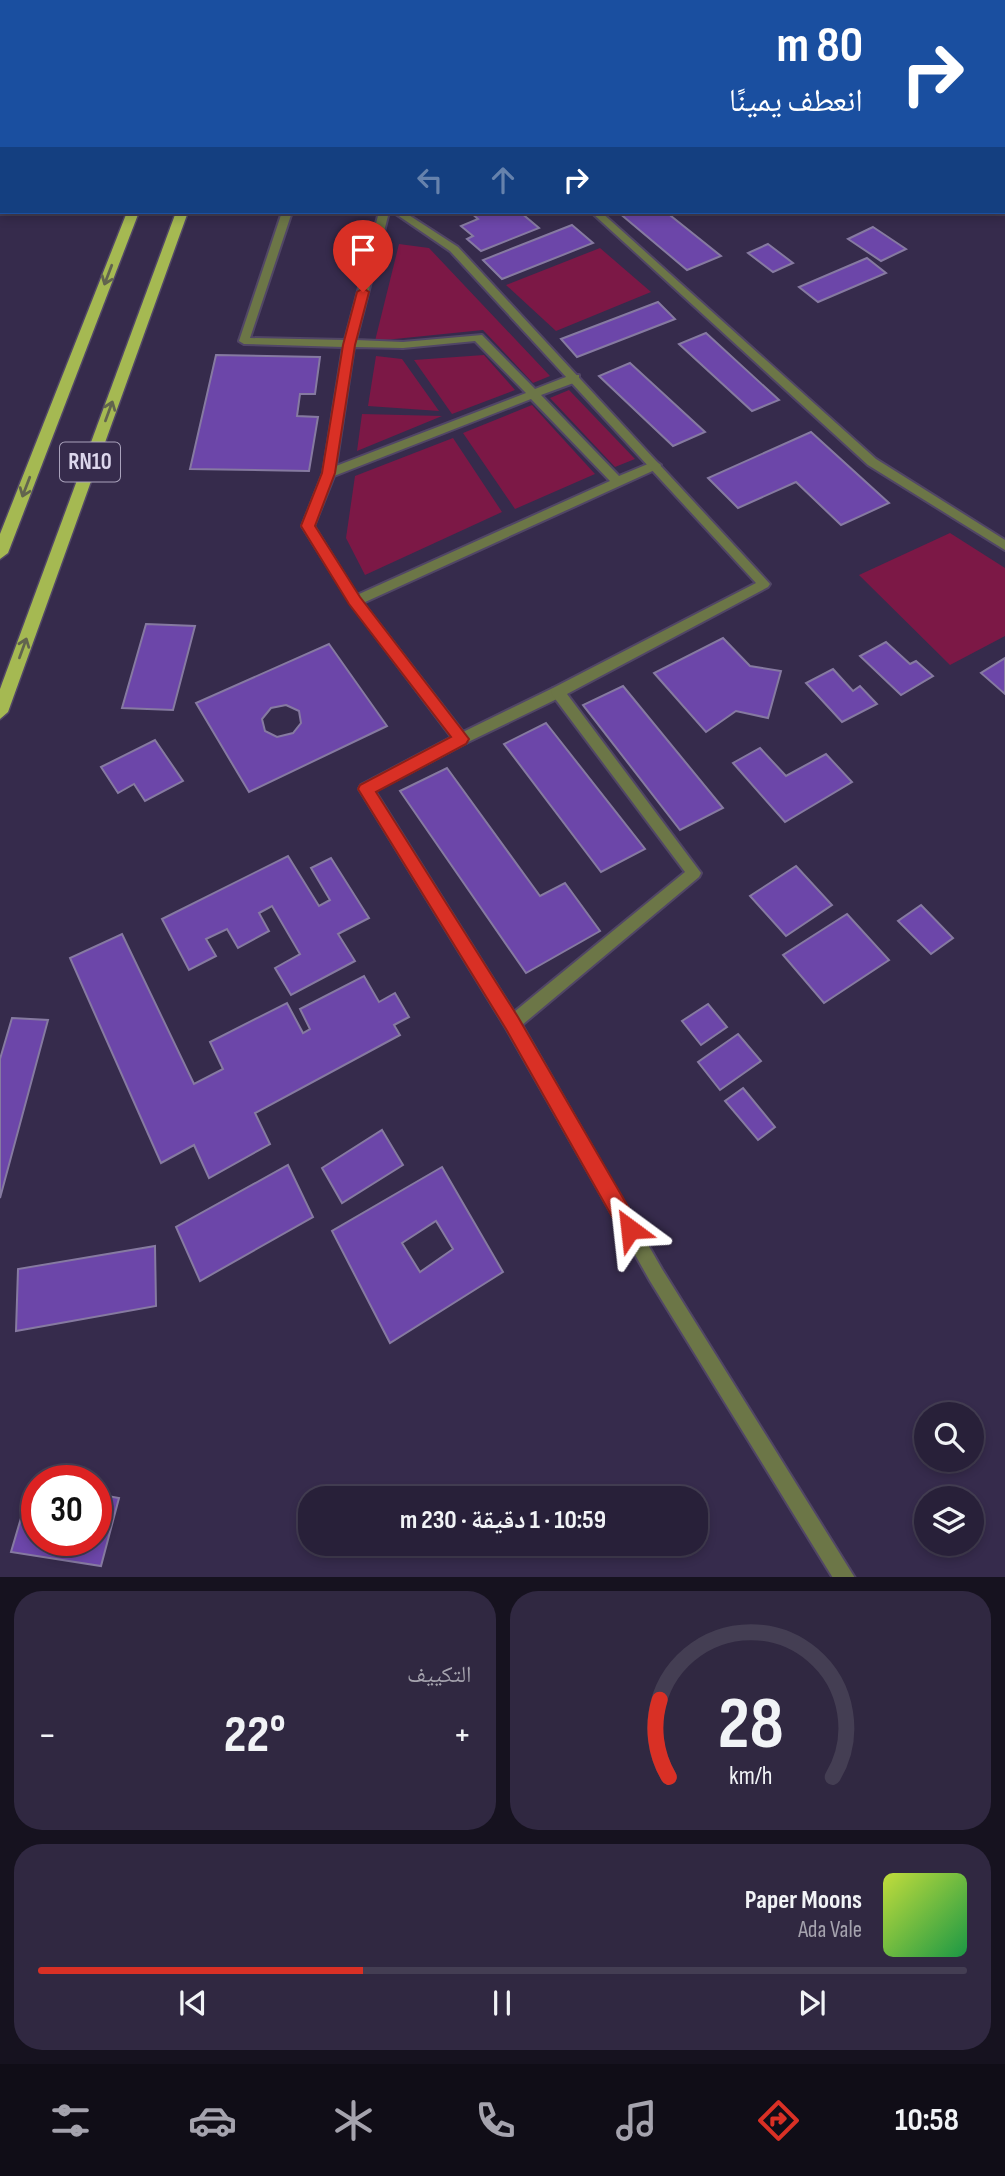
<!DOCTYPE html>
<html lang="ar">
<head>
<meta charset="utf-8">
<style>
	:root { --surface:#282039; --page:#302841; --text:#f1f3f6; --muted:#a5a3ae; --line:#443e53; --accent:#d93025 }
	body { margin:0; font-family:"Sofia Sans Condensed","Noto Naskh Arabic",sans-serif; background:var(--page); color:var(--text); direction:rtl; height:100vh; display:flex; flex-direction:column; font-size:26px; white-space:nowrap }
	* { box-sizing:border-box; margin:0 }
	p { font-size:23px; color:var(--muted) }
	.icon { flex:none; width:38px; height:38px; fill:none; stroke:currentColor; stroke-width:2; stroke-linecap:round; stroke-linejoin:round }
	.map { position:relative; height:1577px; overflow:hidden; direction:ltr }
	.details { display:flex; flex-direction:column; gap:14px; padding:14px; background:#16121f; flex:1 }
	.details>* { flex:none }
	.guide { position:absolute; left:0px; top:0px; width:1006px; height:214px; box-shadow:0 4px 10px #0003,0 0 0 2px var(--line); direction:rtl; background:#1a4fa0; color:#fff; overflow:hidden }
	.tools { position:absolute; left:914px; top:1402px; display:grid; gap:14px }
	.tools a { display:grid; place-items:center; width:70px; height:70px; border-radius:50%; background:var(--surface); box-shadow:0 4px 10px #0003,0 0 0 2px var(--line); font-size:35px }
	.speed { position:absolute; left:21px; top:1465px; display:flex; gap:14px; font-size:35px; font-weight:700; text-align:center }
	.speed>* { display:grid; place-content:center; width:91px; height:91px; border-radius:50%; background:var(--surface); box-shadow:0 4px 10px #0003,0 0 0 2px var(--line); line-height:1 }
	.speed .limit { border:10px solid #d22; background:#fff; color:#111 }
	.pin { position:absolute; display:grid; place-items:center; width:60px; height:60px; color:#fff; margin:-72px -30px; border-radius:50% 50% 50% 0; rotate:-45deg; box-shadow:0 0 7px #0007 }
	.pin .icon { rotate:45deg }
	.me { position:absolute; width:77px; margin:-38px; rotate:330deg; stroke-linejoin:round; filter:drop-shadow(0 0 5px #0008) }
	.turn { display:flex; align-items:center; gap:24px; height:147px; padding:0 28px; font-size:32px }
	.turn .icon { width:91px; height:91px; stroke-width:2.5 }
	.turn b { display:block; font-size:49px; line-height:60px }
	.lanes { display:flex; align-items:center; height:66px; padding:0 28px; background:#0003; justify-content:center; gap:35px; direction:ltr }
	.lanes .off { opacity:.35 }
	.big { font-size:52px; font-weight:700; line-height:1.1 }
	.details .card { flex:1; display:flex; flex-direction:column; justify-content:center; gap:10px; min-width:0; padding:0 24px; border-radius:28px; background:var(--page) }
	.details .dial { align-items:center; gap:0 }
	.dial svg { height:182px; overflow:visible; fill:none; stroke:var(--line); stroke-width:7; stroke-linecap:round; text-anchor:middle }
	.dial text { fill:var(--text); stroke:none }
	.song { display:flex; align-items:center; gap:21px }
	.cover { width:84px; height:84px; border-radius:10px; background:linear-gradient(135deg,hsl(70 70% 55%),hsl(140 70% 35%)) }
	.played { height:7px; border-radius:4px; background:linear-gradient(90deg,var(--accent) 35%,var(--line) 35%) }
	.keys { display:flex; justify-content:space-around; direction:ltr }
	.heat { display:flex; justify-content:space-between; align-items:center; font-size:38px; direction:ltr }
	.details .tiles { flex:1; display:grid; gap:14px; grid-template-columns:1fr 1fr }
	.card:last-child { grid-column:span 2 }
	.trip { position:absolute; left:298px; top:1486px; width:410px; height:70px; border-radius:28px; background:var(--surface); box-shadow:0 4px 10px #0003,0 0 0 2px var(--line); font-weight:700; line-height:70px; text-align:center; direction:rtl }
	.tab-bar { display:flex; height:112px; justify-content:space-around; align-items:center; background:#100d17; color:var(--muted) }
	.tab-bar .icon { width:49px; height:49px }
	.tab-bar .current { color:var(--accent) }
	.tab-bar b { font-size:32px; color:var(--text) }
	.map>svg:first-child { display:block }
</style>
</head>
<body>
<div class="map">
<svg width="1005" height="1578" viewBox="0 0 1005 1578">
	<rect width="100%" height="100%" fill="#362b4c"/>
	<g fill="#7c1846">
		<path d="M0,0H135L2,2V161Z"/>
		<path d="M399,244L429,248L550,376L533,383L483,330L375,341Z"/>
		<path d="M600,248L651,292L556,331L506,285Z"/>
		<path d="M484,355L515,390L452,414L414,360Z"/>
		<path d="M376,356L402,359L439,411L368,406Z"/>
		<path d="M569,390L635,459L615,467L550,398Z"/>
		<path d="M532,405L595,474L515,509L463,433Z"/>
		<path d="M362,414L442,416L357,451Z"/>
		<path d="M453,438L502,512L365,575L346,538L355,476Z"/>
		<path d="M950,533L1005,568V636L950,665L859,575Z"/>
	</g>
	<g fill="#6c46a9" stroke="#867aa1" stroke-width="2" fill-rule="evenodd">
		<path d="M470,212H520L539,228L481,251L467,239L473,236L461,226L478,219Z"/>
		<path d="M618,212H666L721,256L687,270Z"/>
		<path d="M572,225L593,243L502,279L483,260Z"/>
		<path d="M873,227L906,249L881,261L848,239Z"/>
		<path d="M768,244L793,263L773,272L748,253Z"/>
		<path d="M867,258L886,273L818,302L799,287Z"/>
		<path d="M658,302L675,319L577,357L561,339Z"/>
		<path d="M706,333L779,400L752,411L679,344Z"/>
		<path d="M216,355L320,357L315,394H300L297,416L318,417L309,471L190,469Z"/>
		<path d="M630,363L705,432L673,446L599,376Z"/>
		<path d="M811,432L889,503L841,525L796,482L738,508L708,478Z"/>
		<path d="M146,624L195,626L173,710L122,708Z"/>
		<path d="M723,638L750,666L781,671L768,718L736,711L706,732L654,673Z"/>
		<path d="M886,642L910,664L916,661L933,676L901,695L860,656Z"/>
		<path d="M329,644L387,726L249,792L196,703ZM286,705L299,711L301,723L293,733L277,737L265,731L262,719L271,708Z"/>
		<path d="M1005,658V694L981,673Z"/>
		<path d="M833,669L853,691L860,686L877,704L842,722L806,683Z"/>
		<path d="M623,686L723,808L680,830L583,705Z"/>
		<path d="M546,723L645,849L601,872L504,744Z"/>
		<path d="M155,740L183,781L145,801L134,784L118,793L101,767Z"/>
		<path d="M760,748L786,776L826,754L852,782L785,822L733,763Z"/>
		<path d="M447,768L540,896L565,883L600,931L526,973L400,791Z"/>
		<path d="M288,856L319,906L330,900L311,868L331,858L369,918L338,934L355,961L291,995L275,968L300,954L272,906L259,913L269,931L238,948L227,929L206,939L216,956L189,970L162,919Z"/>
		<path d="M796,866L832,905L786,936L750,896Z"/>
		<path d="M921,905L953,938L931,954L898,921Z"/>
		<path d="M847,914L889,960L824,1003L783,955Z"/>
		<path d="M122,934L194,1084L223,1069L210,1042L287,1003L303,1033L310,1029L300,1009L364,976L379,1002L395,993L409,1017L394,1025L400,1035L255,1113L270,1144L209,1178L194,1145L161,1163L70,958Z"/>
		<path d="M708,1004L727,1027L701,1045L682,1021Z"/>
		<path d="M12,1018L48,1020L0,1198V1059Z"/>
		<path d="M738,1034L761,1061L720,1090L698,1062Z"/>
		<path d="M743,1088L775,1127L758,1140L725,1101Z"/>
		<path d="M382,1130L403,1165L342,1203L322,1168Z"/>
		<path d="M288,1165L313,1217L200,1281L176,1227Z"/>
		<path d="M442,1167L503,1272L390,1343L332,1231ZM436,1221L453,1249L420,1272L402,1243Z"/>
		<path d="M155,1246L156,1306L16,1331L18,1269Z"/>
		<path d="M31,1484L37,1485V1540H96V1494L119,1498L101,1566L11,1552Z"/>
	</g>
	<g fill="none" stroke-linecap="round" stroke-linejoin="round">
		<g stroke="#514666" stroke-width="4">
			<g id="lane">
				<path d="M527,0H536L526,2Z"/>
				<rect x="550" y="0" width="8" height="2"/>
				<path d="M282,212H292L250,338L345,340L379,212H389L356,340L403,342L482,335L535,389L571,375H579V381L541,395L619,476L655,461L661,465L659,468L363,603L463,732L553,688H563L565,692L563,696L466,743H456L351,604L302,526L323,473L343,347L244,344L239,341ZM475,341L526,393L336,466L354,347L403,348ZM531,399L610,481L357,595L314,526L334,476Z"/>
				<path d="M591,212H601L876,459L1005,540V550L868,465Z"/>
			</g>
		</g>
		<g stroke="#514666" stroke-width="4">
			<g id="street">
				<path d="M739,0H748L749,2H740Z"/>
				<rect x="1004" y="204" width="1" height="6"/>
				<path d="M393,212H404L458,247L770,584L768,587L567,694L701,873L699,877L522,1025L662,1269L855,1578H833L650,1281L506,1028L359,789L361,785L456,735H466L468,739L466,743L375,791L514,1012L685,872L553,696L551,692L553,688L756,583L450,251Z"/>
			</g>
		</g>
		<g stroke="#514666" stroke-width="3">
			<g id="primary">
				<path d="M208,0H218L207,2Z"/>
				<rect x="249" y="0" width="10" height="2"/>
				<path d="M127,212H139L8,553L0,559V534Z"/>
				<path d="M176,212H188L8,712L0,719V689Z"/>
			</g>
		</g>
		<use href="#lane" fill="#6c7647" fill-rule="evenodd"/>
		<use href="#street" fill="#6c7647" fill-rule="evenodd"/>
		<use href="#primary" fill="#a5b952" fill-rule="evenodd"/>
	</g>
	<defs><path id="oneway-shaft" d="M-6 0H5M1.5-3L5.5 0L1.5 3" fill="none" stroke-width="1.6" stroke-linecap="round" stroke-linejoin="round" transform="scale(1.75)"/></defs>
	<g stroke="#62644e">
		<use href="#oneway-shaft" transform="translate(108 275) rotate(111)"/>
		<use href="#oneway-shaft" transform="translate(109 411) rotate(-70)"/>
		<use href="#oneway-shaft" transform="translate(26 487) rotate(111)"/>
		<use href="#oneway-shaft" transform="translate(23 648) rotate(-70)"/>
	</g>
	<path fill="#d93025" stroke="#8d1f18" stroke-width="2" d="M363,288L369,292L355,345L335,473L315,526L360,597L469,739L466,744L376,792L518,1017L637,1222L639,1229L637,1236L630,1239L623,1236L506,1029L358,789L360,785L451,737L349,604L301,526L322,473L343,345L357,292Z"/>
	<g text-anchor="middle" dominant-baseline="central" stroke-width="7" stroke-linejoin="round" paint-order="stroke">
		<rect fill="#362b4c" stroke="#aaa3bc" stroke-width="2" x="60" y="442.5" width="60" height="39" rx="5"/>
		<g font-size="23" font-weight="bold" fill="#dcd6ec">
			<text x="90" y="462">RN10</text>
		</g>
	</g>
</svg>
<div class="tools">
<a><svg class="icon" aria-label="search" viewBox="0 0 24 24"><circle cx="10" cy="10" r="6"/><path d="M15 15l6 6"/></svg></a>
<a><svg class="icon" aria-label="layers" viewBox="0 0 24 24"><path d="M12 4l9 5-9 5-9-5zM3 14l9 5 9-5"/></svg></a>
</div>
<div class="speed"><div class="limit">30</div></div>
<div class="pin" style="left:363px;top:292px;background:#d93025"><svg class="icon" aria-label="arrive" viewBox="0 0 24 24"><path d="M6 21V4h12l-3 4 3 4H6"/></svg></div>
<svg class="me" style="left:630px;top:1229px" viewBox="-20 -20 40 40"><path d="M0-17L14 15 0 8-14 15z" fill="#d93025" stroke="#fff" stroke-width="4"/></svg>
<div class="trip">10:59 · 1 دقيقة · 230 m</div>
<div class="guide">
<div class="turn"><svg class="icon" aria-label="right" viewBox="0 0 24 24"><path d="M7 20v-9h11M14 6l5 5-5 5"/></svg><div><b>80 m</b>انعطف يمينًا</div></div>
<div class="lanes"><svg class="icon off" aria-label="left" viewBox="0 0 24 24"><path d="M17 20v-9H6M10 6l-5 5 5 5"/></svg><svg class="icon off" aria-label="ahead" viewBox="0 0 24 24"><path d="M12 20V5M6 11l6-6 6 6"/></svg><svg class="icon" aria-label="right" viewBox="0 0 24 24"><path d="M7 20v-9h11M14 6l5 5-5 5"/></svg></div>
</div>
</div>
<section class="details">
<div class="tiles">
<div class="card dial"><svg viewBox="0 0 100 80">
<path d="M14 69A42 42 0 1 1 86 69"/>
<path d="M14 69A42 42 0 0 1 10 35" stroke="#d93025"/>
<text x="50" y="56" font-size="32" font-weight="700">28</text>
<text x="50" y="72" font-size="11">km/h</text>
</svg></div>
<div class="card"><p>التكييف</p>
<div class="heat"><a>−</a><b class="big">22°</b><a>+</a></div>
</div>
<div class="card">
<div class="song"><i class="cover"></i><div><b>Paper Moons</b><p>Ada Vale</p></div></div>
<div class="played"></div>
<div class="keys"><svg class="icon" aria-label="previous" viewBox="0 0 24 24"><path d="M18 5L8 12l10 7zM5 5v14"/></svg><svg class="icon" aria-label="pause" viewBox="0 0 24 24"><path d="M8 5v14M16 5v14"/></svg><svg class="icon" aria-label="next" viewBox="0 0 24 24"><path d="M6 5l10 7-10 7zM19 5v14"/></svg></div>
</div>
</div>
</section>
<nav class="tab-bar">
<b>10:58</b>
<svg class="icon current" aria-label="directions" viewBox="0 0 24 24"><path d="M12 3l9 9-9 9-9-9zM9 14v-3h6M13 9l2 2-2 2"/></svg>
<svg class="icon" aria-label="music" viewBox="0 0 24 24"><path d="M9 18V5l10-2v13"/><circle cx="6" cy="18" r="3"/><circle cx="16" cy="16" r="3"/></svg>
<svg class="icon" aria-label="phone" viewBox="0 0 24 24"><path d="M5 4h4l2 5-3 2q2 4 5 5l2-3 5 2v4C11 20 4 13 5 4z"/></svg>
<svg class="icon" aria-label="climate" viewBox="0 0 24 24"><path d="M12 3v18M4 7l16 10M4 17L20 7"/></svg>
<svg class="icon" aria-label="car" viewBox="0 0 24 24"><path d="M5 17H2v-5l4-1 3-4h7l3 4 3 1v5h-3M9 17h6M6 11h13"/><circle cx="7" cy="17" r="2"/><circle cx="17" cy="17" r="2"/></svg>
<svg class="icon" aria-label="filters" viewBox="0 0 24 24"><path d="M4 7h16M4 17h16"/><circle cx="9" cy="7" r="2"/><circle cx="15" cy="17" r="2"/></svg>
</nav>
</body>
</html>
